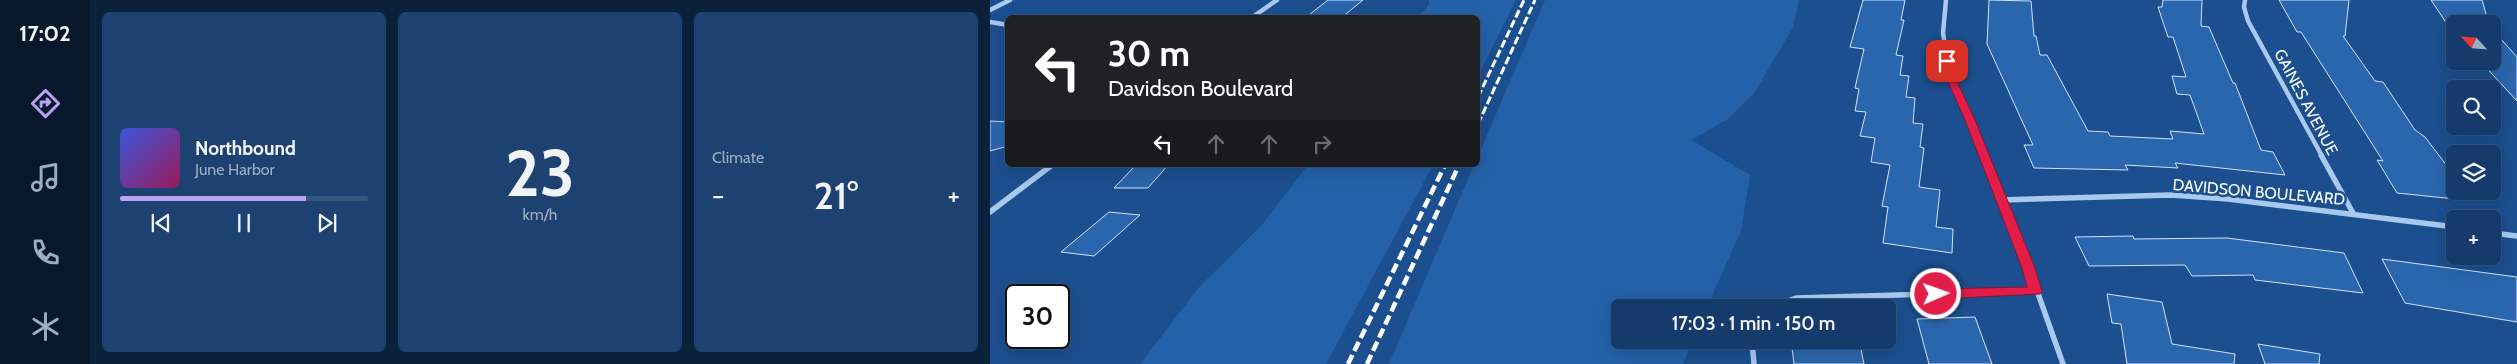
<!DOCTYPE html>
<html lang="en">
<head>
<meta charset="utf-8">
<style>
	:root { --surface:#143b6b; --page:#1d4271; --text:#f1f3f6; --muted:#9dadc1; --line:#33557e; --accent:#bca0f2 }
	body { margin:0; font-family:Cabin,sans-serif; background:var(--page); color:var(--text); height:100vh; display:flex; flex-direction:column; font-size:19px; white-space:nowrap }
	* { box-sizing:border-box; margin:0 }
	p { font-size:16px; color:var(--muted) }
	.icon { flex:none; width:28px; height:28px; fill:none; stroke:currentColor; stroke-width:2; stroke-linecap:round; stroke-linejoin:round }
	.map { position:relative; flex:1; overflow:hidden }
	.panel { display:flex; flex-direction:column; gap:12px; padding:12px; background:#0b203b; width:900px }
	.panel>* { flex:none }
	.top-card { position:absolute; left:15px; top:15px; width:475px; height:152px; border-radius:8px; box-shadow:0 5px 20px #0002,0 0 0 1px var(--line); background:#202124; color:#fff; overflow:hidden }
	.needle { width:32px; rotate:296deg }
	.fabs { position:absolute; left:1456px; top:15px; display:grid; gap:10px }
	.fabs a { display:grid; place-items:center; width:55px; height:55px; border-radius:8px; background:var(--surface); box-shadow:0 5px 20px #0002,0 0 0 1px var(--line); font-size:25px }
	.speed { position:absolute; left:15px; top:284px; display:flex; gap:10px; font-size:25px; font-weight:700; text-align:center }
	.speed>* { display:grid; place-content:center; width:65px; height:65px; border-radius:50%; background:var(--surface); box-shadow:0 5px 20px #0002,0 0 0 1px var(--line); line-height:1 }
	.speed .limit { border:2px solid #111; border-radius:8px; background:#fff; color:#111 }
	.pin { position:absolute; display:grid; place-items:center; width:42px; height:42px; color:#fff; margin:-21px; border-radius:10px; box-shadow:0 2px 8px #0006 }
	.me { position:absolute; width:55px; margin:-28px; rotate:88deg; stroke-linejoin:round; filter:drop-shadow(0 0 4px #0008) }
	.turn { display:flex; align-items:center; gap:18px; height:105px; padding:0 20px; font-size:22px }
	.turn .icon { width:65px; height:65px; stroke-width:2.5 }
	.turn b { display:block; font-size:35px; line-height:42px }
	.lanes { display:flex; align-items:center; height:48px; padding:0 20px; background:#0003; justify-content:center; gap:25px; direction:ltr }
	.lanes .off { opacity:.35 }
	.big { font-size:38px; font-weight:600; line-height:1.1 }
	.panel .widget { flex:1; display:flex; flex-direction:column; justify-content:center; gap:8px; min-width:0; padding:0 18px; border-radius:8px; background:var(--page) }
	.panel .dial { align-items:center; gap:0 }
	.dial b { font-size:65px; line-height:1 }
	.song { display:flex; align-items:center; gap:15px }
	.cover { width:60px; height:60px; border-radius:8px; background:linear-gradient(135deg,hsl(230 70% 55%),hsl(330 70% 35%)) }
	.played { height:5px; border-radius:2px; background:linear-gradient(90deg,var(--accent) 75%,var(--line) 75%) }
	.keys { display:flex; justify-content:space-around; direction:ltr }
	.heat { display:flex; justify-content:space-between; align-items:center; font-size:28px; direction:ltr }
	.panel .tiles { flex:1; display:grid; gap:12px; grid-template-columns:repeat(3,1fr) }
	.trip { position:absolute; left:621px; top:299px; width:285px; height:50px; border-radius:8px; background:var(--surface); box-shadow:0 5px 20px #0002,0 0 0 1px var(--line); font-weight:600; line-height:50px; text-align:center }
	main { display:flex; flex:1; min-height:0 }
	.menu { display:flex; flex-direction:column; width:90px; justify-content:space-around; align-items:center; background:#08182b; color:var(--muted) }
	.menu .icon { width:35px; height:35px }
	.menu .current { color:var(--accent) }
	.menu b { font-size:22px; color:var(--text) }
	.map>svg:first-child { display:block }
</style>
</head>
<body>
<main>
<nav class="menu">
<b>17:02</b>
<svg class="icon current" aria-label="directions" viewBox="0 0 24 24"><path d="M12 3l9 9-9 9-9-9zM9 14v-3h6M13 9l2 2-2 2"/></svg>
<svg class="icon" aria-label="music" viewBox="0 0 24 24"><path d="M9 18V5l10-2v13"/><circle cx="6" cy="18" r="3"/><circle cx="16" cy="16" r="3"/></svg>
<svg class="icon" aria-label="phone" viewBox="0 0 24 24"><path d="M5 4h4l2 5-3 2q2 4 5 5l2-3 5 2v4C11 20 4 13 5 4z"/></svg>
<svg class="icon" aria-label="climate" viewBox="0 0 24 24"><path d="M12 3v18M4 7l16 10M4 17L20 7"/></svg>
</nav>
<section class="panel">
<div class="tiles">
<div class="widget">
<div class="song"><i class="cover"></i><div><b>Northbound</b><p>June Harbor</p></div></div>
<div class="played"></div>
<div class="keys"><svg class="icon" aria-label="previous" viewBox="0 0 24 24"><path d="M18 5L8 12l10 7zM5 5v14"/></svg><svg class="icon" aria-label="pause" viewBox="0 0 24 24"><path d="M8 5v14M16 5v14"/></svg><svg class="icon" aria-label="next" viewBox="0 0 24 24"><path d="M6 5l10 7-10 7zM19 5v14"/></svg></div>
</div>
<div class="widget dial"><b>23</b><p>km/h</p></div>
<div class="widget"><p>Climate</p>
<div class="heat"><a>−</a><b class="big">21°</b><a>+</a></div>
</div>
</div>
</section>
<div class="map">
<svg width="1527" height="364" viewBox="0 0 1527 364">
	<rect width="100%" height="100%" fill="#1b4f8f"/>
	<g fill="#2461a8">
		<path d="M439,0H526L488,76V18L429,17L439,4Z"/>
		<path d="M555,0H809L803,27L765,92L738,119L701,140L760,175L751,231L717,307L630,308V340H703L693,364H399L484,165H488V156Z"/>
		<path d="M318,165H443L336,364H150L210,286L271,226Z"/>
	</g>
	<g fill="#2a66ad" stroke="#cfe3fa">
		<path d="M338,0H373L351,18H315Z"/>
		<path d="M873,0H915L911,20H914L906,55L913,56L910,75L919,76L916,97L925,98L923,123L933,124L930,147L934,148L929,187L950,190L946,227L963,229L962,253L893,243L898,207L892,206L900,165L881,162L885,138L870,136L876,112L865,111L869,89L865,88L874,49L860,47Z"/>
		<path d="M999,0L1041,1L1044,36H1046L1050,55H1057L1098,131L1118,132L1120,136L1183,139L1180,131L1214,134L1200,95L1187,94L1182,76L1196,77L1183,37H1178L1168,7H1172L1173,0H1212L1211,26L1219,27L1243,83H1245L1271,150L1283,152L1295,175L1185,163L1188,168L1135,165L1138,170L1044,168L1034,145H1043L997,44Z"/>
		<path d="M1289,0H1359L1355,36H1353L1385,81L1393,82L1425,130L1435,137L1457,166L1465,167V199L1407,193L1387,160L1393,161L1311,32H1307Z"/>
		<path d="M1441,0H1492L1499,24H1457Z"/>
		<path d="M1502,29L1527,57V101L1490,61H1502Z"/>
		<path d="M0,121L18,122V146L0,151Z"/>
		<path d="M146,165H178L158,188H124Z"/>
		<path d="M119,212L150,215L104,256L71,252Z"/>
		<path d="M1143,236L1144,239L1237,238L1354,253L1373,293L1265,280L1263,275L1202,276L1195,265L1099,266L1085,237Z"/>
		<path d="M1392,259L1527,277V322L1415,303Z"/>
		<path d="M1117,294L1172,302L1182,344L1245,354L1244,364H1137L1131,324L1122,323Z"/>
		<path d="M985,317L1002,364H939L927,319Z"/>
		<path d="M801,340H869L874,364H804Z"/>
		<path d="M1268,344L1330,354L1329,364H1275Z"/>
	</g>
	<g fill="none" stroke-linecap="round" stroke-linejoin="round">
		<g stroke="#a9c9ee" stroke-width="4.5">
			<path d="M956,0L953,33L960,75L994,156"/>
			<path d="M1255,0L1254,7L1258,21L1332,156"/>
			<path d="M0,10L20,0"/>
			<path d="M261,18L287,0"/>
			<path d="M0,22L18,25"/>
		</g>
		<g stroke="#a9c9ee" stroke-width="5.5">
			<path d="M994,155L1039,268L1073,364"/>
			<path d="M1331,155L1363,213"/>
			<path d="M1010,200L1181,195L1238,199L1465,227"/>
			<path d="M0,212L62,165"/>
			<path d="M1502,233L1527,236"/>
			<path d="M780,308L806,298L1045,291"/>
			<path d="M762,340L764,364"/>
		</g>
		<g stroke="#fff" stroke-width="3" stroke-dasharray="8 3" stroke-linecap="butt">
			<path d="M488,97L534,0"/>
			<path d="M488,124L545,0"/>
		</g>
		<g stroke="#fff" stroke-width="4.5" stroke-dasharray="10 4.5" stroke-linecap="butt">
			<path d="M358,364L455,165"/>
			<path d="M377,364L469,165"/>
		</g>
	</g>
	<path fill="#e11d48" stroke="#92132f" d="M957,58L962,61L964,75L985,120L1045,268L1052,291L1050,294L946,299L939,294L946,289L1037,287L1032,268L975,120L955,75L953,61Z"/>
	<g text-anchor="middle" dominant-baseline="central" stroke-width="5" stroke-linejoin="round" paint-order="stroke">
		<g font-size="16" fill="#fff" stroke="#1b4f8f">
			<text transform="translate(1316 102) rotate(62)">GAINES AVENUE</text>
			<text transform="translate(1269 192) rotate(5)">DAVIDSON BOULEVARD</text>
		</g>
	</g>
</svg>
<div class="fabs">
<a><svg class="needle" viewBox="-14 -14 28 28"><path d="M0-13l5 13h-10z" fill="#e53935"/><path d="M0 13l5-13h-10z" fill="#9dadc1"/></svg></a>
<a><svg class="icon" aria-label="search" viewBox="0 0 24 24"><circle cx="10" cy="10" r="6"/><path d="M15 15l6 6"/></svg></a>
<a><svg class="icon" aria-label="layers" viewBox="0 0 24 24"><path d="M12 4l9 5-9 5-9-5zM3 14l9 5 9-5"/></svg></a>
<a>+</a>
</div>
<div class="speed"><div class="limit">30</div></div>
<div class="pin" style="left:957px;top:61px;background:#d93025"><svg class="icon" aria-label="arrive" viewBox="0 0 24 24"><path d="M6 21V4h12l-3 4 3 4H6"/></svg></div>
<svg class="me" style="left:946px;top:294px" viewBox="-20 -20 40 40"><circle r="17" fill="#e11d48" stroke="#fff" stroke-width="3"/><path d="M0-11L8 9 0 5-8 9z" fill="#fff"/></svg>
<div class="trip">17:03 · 1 min · 150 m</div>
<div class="top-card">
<div class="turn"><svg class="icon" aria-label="left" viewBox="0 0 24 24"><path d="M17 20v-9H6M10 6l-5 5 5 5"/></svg><div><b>30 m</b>Davidson Boulevard</div></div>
<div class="lanes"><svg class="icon" aria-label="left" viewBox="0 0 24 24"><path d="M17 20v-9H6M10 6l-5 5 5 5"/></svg><svg class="icon off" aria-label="ahead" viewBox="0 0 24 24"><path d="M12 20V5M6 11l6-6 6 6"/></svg><svg class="icon off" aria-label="ahead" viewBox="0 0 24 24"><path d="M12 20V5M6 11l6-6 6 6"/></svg><svg class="icon off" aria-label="right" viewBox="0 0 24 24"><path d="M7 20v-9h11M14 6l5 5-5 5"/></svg></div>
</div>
</div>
</main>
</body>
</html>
